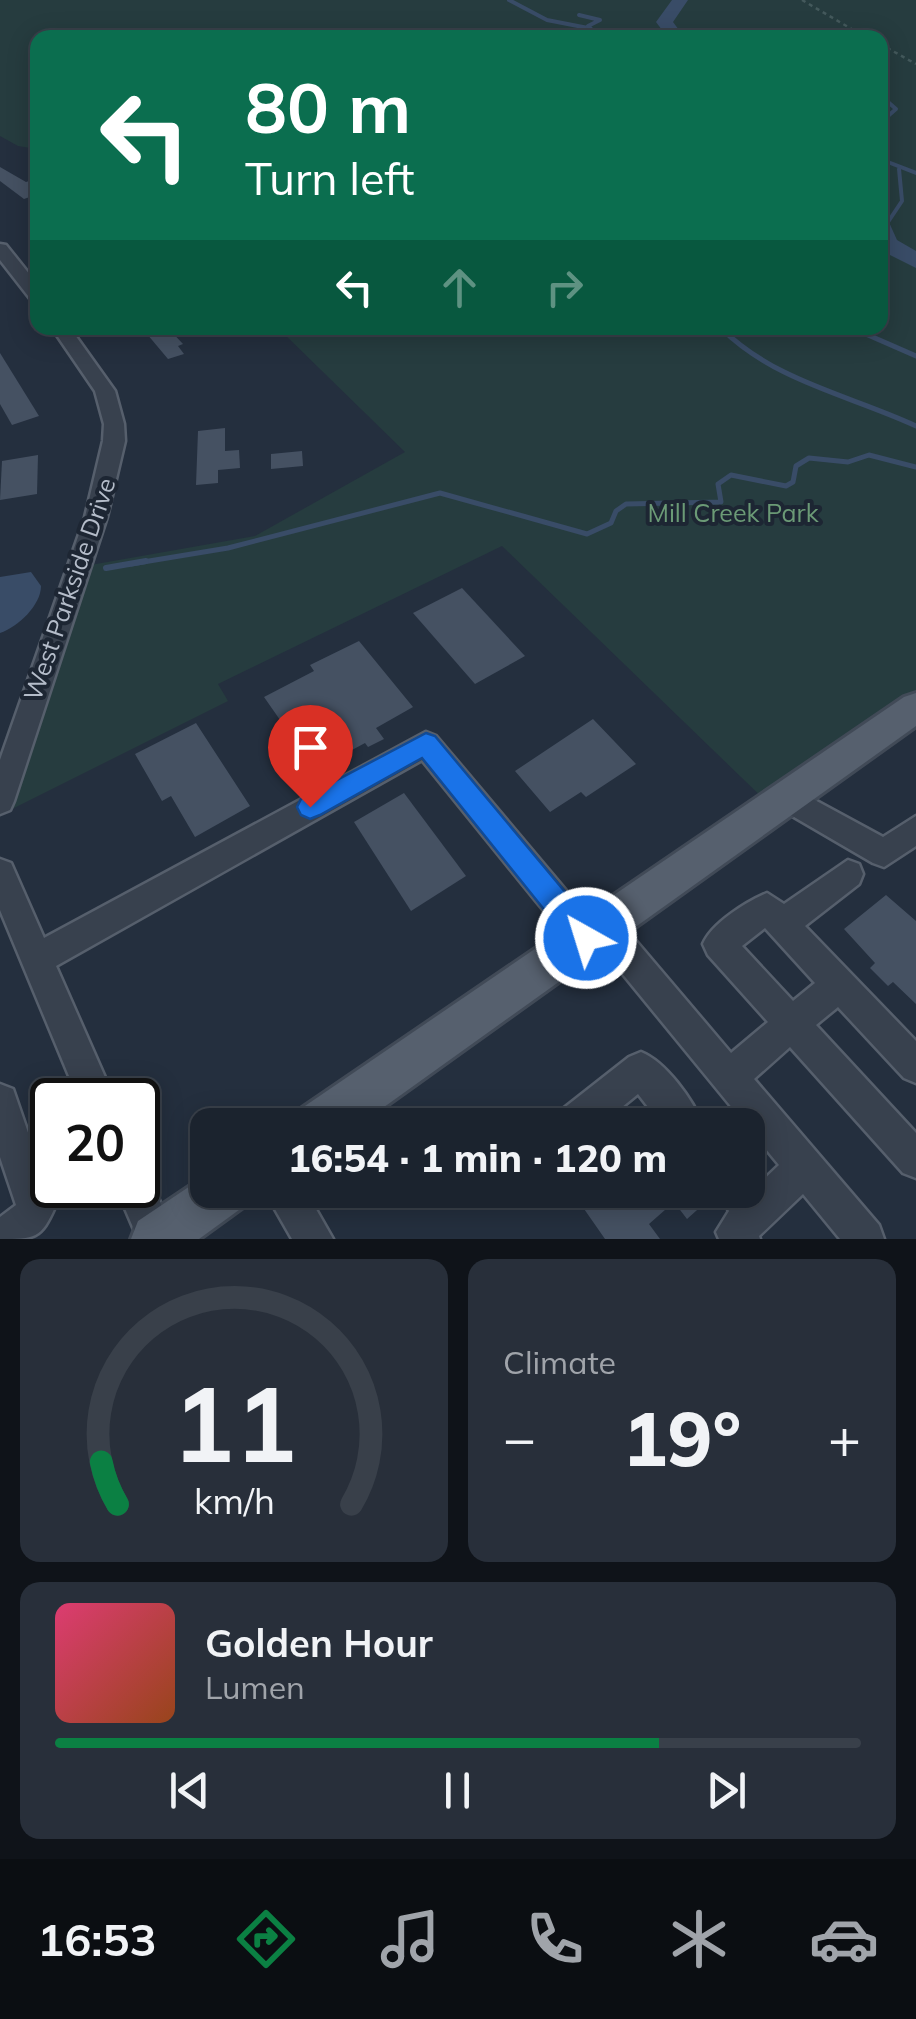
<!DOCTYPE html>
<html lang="en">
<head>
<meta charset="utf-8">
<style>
	:root { --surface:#1b232e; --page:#282f3a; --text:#f1f3f6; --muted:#a0a4aa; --line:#39404a; --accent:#0b8043 }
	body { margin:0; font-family:Mulish,sans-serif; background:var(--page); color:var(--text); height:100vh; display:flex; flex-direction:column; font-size:38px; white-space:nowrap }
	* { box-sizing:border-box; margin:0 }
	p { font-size:32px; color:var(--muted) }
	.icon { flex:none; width:55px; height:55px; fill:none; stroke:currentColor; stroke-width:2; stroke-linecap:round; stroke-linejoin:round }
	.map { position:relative; height:1239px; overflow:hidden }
	.details { display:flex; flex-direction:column; gap:20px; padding:20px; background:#0f1319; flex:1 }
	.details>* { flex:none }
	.banner { position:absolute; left:30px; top:30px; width:858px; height:305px; border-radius:20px; box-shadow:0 5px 25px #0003,0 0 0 2px var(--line); background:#0b6e4f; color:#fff; overflow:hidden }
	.speed { position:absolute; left:30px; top:1078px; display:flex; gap:20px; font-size:50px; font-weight:700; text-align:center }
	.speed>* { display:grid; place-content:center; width:130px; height:130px; border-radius:50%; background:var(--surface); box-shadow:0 5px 25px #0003,0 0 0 2px var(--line); line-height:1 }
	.speed .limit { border:5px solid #111; border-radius:15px; background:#fff; color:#111 }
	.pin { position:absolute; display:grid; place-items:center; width:85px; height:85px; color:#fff; margin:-102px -42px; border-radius:50% 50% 50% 0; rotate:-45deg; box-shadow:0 0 10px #0007 }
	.pin .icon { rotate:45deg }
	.me { position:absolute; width:110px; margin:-55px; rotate:321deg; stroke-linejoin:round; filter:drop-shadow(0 0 8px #0008) }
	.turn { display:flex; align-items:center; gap:35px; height:210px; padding:0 50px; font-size:45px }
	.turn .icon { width:130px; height:130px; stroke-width:2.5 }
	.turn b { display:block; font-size:70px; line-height:85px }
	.lanes { display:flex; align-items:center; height:95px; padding:0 50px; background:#0003; justify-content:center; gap:50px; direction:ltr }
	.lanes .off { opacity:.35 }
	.big { font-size:75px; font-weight:800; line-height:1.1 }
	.details .widget { flex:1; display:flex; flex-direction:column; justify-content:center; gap:15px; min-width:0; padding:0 35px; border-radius:20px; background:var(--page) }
	.details .dial { align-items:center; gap:0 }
	.dial svg { height:260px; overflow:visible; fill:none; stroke:var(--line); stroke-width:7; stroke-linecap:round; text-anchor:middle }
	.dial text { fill:var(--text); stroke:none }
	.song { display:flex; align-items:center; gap:30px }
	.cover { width:120px; height:120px; border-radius:15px; background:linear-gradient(135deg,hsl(340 70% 55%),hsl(20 70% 35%)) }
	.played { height:10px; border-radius:5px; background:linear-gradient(90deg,var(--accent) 75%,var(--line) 75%) }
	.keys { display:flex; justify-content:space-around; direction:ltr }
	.heat { display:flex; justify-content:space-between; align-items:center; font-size:55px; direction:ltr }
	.details .tiles { flex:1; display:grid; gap:20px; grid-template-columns:1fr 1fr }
	.widget:last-child { grid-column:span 2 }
	.trip { position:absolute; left:190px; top:1108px; width:575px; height:100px; border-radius:20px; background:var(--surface); box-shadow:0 5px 25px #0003,0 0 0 2px var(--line); font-weight:800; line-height:100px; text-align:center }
	.tab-bar { display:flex; height:160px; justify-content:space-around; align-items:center; background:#0b0e12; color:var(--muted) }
	.tab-bar .icon { width:70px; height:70px }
	.tab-bar .current { color:var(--accent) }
	.tab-bar b { font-size:45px; color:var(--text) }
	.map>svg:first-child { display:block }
</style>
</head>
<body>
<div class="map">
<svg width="916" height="1239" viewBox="0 0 916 1239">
	<rect width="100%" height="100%" fill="#242f3e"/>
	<path fill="#263c3f" d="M0,0H916V723L772,807L502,546L218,684L228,701L0,815V801L79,567L255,536L405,452L278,328H880V38H38L37,149L18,146L0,136Z"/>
	<path fill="#394c67" d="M31,572L41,586C41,605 18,627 0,633V577Z"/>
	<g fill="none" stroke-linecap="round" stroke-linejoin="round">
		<g stroke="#394c67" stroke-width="4">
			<path d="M509,0L547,20L588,28"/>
			<path d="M579,15L600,20L588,26L592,30L646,38"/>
			<path d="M673,32L705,38"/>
			<path d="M880,95L896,109L880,123"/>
			<path d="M880,159L916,173"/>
			<path d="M884,228L902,201L899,169"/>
			<path d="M852,328L856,330"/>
		</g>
		<g stroke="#394c67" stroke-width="5">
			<path d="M721,328C774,381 849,395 916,426"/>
			<path d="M852,328L916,356"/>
			<path d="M131,564L228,548L440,493L587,534L611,523L616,511L626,504L721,502L718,484L731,475L786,486L793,482L796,466L809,458L848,462L869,455L916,467"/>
		</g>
		<path stroke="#394c67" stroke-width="6" d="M106,568L146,561"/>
		<g fill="#394c67" fill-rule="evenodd">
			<path d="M672,0H688L673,22L685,38H668L656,22Z"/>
			<path d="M880,218L888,220L897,240L916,251V268L880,250Z"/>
		</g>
	</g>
	<g fill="#455162">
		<path d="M0,167L26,182L38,178V194L24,199L0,181Z"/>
		<path d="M168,328L183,344L178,346L184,354L168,359L147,334Z"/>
		<path d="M0,353L39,416L12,425L0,404Z"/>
		<path d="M225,428V451L239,450L240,468L218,470V483L196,485L198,431Z"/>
		<path d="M302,451L303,466L271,469V454Z"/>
		<path d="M38,455L37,494L0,500L2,461Z"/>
		<path d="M462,588L525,656L475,684L413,613Z"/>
		<path d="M359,641L413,707L376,728L384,739L368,747L365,743L315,770L264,697L314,671L310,665Z"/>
		<path d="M593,719L636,764L586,797L581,792L550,812L515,771Z"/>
		<path d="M196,723L250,806L195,837L171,796L162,801L135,754Z"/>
		<path d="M404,793L466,876L411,911L354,822Z"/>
		<path d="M886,895L916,921V1004L893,982L888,986L870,968L875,963L844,929Z"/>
		<path d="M601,1190H713L715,1194L687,1219L674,1202L649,1224L660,1239H605L582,1206Z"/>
	</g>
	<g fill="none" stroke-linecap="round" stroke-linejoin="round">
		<g stroke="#565f6c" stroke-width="5">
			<g id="minor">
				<path d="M0,244L6,245L38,285V302L32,301L0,260Z"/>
				<path d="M52,328H70L115,391L124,424L125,441L107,517L14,801L10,810L0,814V760L85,517L103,441L104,424L95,391Z"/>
				<path d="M426,732L436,736L590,919L603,911L614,915L731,1053L768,1022L708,955L703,944C712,923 746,902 767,893L784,904L848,860L859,864L863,874L859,884L805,926L916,1041V1083L904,1078L838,1007L816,1025L916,1133V1178L903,1173L790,1047L754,1079L879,1225L884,1239H840L803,1194L759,1236L760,1239H719L716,1232L729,1211L717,1190H748V1176L757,1186L779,1165L599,945L586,953L575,949L422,760L56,966L115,1100H79L0,910V859L11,863L44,938ZM765,928L815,983L793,1001L742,946Z"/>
				<path d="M787,785L883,837L916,816V846L884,867L873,863L777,807L773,798L777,789Z"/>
				<path d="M641,1052C666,1062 693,1100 703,1125H662L638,1094L600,1125H554L559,1112L629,1057Z"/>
				<path d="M0,1084L13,1089L36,1156L52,1149V1185H57L49,1191L55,1207C41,1239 35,1239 0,1239V1217L16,1205L0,1157Z"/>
				<path d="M138,1168L147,1172L176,1239H138L115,1185H138Z"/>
				<path d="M264,1190H305L333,1239H292Z"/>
			</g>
		</g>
		<g stroke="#414a57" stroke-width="6">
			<g id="major">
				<path d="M916,693V726L359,1125H296L302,1108L904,697Z"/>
				<path d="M208,1174V1190H250L243,1207L199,1239H131L138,1221Z"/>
			</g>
		</g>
		<g stroke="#44595c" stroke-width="2.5" stroke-dasharray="4 4" stroke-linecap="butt">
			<path d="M802,0L867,38"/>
			<path d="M880,44L916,64"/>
		</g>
		<use href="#minor" fill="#38414e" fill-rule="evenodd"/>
		<use href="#major" fill="#56606e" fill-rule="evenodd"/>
	</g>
	<path fill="#1a73e8" stroke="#114b97" stroke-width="2.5" d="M426,733L435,736L596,929L600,938L596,948L586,953L575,948L422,758L320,815L310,819L301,815L297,807L301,799Z"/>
	<g text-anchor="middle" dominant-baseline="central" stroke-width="8" stroke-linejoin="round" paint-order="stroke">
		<g font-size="25" fill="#6b9a76" stroke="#1d2633">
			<text x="733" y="512">Mill Creek Park</text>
		</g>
		<g font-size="25" fill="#b4bcc9" stroke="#1d2633">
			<text transform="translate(69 589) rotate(-71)">West Parkside Drive</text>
		</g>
	</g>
</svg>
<div class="speed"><div class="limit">20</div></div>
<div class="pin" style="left:310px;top:807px;background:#d93025"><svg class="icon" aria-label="arrive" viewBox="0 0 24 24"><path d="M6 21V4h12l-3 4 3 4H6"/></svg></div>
<svg class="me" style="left:586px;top:938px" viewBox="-20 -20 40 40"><circle r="17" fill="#1a73e8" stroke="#fff" stroke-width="3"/><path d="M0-11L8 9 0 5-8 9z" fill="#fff"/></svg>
<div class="trip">16:54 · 1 min · 120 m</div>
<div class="banner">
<div class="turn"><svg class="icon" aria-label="left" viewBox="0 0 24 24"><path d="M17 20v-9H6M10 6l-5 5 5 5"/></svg><div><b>80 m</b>Turn left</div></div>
<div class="lanes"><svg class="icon" aria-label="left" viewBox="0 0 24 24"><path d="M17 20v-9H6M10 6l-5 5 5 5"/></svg><svg class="icon off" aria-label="ahead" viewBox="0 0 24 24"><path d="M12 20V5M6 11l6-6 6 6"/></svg><svg class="icon off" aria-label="right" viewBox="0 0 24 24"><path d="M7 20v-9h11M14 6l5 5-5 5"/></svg></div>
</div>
</div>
<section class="details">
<div class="tiles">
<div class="widget dial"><svg viewBox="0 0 100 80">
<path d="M14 69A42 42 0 1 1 86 69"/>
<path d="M14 69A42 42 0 0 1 9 56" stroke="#0b8043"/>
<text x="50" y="56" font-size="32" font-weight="700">11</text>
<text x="50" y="72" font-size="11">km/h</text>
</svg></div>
<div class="widget"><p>Climate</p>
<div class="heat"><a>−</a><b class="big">19°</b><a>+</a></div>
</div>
<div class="widget">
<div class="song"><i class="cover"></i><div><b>Golden Hour</b><p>Lumen</p></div></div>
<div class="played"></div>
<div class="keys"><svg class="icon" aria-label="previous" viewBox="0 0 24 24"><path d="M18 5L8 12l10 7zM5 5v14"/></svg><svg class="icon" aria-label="pause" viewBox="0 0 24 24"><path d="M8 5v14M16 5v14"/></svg><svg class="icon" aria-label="next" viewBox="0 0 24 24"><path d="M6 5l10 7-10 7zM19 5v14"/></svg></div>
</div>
</div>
</section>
<nav class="tab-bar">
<b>16:53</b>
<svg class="icon current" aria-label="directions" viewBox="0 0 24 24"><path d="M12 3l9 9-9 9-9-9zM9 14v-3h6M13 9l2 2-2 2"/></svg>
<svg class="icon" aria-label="music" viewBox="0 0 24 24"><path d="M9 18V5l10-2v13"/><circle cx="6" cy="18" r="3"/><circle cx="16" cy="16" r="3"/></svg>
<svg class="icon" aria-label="phone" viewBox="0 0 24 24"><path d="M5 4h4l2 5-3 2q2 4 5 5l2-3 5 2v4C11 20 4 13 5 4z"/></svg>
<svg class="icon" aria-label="climate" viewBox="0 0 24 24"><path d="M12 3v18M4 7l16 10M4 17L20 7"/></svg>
<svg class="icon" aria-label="car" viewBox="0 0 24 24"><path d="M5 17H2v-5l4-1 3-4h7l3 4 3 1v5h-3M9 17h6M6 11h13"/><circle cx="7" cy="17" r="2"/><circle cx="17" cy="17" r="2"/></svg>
</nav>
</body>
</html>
